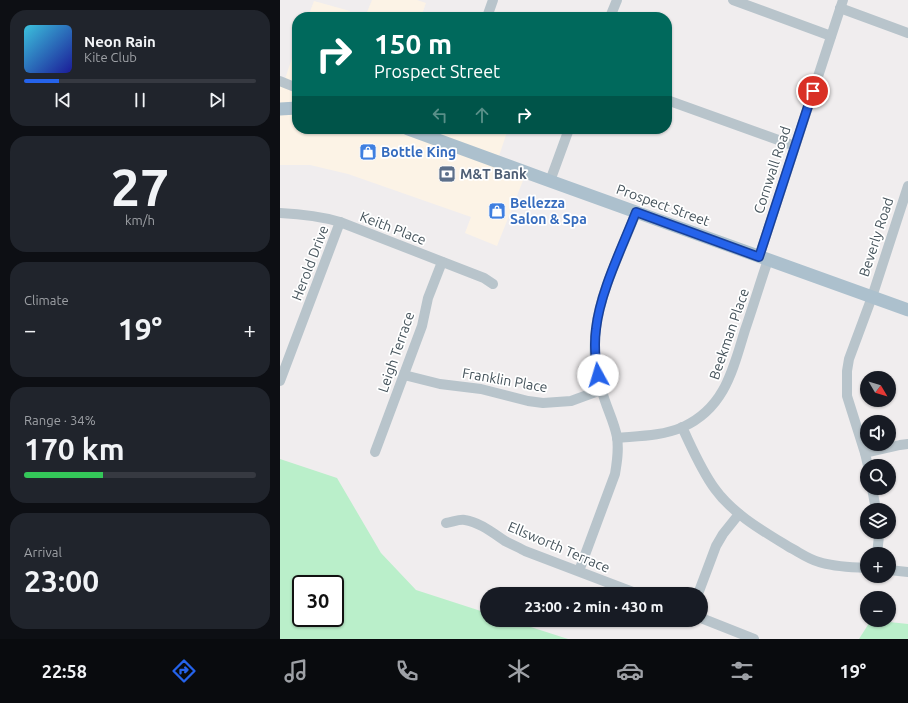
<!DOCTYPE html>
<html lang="en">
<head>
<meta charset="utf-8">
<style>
	:root { --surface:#171b24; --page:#20242c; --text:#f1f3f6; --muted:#9ea1a6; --line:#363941; --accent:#2563eb }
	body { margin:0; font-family:Ubuntu,sans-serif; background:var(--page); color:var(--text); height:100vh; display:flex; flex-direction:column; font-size:15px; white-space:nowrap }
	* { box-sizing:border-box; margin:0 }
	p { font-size:13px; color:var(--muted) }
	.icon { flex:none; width:22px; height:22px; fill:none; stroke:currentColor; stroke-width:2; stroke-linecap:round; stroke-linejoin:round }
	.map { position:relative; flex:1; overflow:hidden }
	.side { display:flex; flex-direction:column; gap:10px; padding:10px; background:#0d0f14; width:280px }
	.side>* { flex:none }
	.guide { position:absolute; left:12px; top:12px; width:380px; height:122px; border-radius:16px; box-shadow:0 1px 3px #0004; background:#00695c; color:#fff; overflow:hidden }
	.needle { width:26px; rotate:128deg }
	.fabs { position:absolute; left:580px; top:371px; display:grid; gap:8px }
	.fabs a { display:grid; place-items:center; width:36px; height:36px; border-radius:50%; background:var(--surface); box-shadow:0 1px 3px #0004; font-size:20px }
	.speed { position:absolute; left:12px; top:575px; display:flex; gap:8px; font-size:20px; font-weight:700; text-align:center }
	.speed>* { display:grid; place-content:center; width:52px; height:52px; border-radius:50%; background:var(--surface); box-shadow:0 1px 3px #0004; line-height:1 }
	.speed .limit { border:2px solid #111; border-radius:6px; background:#fff; color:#111 }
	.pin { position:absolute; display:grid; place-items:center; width:34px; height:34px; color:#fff; margin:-17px; border:2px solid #fff; border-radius:50%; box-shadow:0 1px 4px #0007 }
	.me { position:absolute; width:44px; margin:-22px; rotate:354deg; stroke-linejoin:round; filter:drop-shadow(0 0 3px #0008) }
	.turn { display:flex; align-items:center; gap:14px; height:84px; padding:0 16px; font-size:18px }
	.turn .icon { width:52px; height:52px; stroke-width:2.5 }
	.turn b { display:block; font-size:28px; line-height:34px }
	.lanes { display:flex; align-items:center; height:38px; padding:0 16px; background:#0003; justify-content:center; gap:20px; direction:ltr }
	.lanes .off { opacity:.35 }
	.big { font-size:30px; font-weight:700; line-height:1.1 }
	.side .tile { flex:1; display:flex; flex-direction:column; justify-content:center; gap:6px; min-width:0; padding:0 14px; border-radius:16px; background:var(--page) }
	.side .dial { align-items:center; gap:0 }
	.dial b { font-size:52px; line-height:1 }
	.song { display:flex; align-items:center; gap:12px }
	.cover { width:48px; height:48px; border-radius:6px; background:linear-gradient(135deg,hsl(190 70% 55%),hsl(240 70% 35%)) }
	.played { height:4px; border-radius:2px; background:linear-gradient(90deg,var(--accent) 15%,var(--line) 15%) }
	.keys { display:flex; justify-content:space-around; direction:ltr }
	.heat { display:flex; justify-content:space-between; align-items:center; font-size:22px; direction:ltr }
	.charge { height:6px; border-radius:3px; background:linear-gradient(90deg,#34c759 34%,var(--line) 0) }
	.trip { position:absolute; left:200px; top:587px; width:228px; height:40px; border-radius:20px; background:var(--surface); box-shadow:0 1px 3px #0004; font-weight:700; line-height:40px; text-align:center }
	.menu { display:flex; height:64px; justify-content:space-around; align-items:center; background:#090b0e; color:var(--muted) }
	.menu .icon { width:28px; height:28px }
	.menu .on { color:var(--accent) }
	.menu b { font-size:18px; color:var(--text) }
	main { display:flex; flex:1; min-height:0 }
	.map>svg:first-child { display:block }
</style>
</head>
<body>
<main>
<section class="side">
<div class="tile">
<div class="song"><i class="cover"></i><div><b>Neon Rain</b><p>Kite Club</p></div></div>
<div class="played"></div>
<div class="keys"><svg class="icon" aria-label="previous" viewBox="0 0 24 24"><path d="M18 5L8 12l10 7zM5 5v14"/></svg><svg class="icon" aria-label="pause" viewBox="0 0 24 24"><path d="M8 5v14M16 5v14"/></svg><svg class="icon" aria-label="next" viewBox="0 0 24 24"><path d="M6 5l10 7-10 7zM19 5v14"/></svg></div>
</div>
<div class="tile dial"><b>27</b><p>km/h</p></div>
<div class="tile"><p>Climate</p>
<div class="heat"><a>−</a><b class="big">19°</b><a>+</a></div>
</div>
<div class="tile"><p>Range · 34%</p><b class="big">170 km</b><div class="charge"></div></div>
<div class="tile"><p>Arrival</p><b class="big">23:00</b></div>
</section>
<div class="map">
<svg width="628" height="639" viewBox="0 0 628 639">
	<rect width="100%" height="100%" fill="#f0edee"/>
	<g fill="#fcf3e6">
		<path d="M92,0H137L146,3L141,17H85Z"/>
		<path d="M34,1L70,11L71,17H28Z"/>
		<path d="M17,43V129H228L217,162L246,173L217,246L185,233L191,217L68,174L30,165H0V81L4,82Z"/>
	</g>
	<g fill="#baefca" fill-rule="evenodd">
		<path d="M0,459L57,478L101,553L136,590L207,613V620H229L288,639H0ZM21,584H55V618H21Z"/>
		<path d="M591,620L628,624V639H579Z"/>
	</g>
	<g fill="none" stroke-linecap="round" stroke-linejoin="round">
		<g stroke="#b8c4cb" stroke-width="10">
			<path d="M453,0L551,36"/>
			<path d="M560,8L628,33"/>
			<path d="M207,17L213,0"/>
			<path d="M330,17L337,0"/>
			<path d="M0,81L17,88"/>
			<path d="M387,100L515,146"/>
			<path d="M270,181L289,129"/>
			<path d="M0,213C21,214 40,216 60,222L204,278L213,284"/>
			<path d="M479,257L563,0"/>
			<path d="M124,375L160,384L201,389L248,401L263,403L291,401L321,390"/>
			<path d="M0,381L60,222"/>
			<path d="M402,427C412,448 421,470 435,489C453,514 483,531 509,547C519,552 528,559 539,562C554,567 571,567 587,568"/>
			<path d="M337,438C359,436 382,436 403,427C445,408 453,369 465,330C473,307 480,283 488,260"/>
			<path d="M95,452L142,326L148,298L162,262"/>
			<path d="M585,453L620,445L628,444"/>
			<path d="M588,466L585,453L567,396V371L569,359L592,297L628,186"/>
			<path d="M592,488L596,510"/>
			<path d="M166,523C173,522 179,519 185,520C199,522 213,533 225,541C231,544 238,547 245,551L358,594"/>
			<path d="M597,554L599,536L598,532"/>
			<path d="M609,570L628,572"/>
			<path d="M299,571L335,474C337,462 339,450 337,437C334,421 326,407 322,391C318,381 316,369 315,358C311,307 338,259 356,213"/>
			<path d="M418,594L436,546L443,534L459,514"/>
			<path d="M421,618L474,639"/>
		</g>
		<g stroke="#acc0cd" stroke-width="13">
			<path d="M0,109L17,108"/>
			<path d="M128,129L270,181L628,310"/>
		</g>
	</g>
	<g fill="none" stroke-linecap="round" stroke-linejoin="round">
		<g stroke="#184099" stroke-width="10">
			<path id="route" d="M318,375C315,359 314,344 316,329C320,292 342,248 356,212L479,257L533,91"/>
		</g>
		<use href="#route" stroke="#2563eb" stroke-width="7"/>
	</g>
	<defs>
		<g id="shop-square" transform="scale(0.9)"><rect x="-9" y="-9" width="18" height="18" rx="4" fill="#3f7fe0" stroke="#fff"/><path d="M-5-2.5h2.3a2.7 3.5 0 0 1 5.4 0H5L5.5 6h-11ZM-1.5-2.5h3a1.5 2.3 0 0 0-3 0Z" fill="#fff"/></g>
		<g id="bank-square" transform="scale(0.9)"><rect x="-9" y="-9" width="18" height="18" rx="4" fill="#5c6f8a" stroke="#fff"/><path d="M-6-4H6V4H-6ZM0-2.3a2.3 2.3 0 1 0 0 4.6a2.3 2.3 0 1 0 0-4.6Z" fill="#fff"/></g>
	</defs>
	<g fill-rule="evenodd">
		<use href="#shop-square" x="88" y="152"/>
		<use href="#bank-square" x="167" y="174"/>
		<use href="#shop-square" x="217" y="211"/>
	</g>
	<g text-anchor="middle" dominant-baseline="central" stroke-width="3.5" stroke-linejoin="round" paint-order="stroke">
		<g font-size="14" font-weight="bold" fill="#366cbe" stroke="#fff" text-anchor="start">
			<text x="101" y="152">Bottle King</text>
			<text x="230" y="203">Bellezza<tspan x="230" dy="16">Salon &amp; Spa</tspan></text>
		</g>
		<g font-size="14" fill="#45535b" stroke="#fff">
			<text transform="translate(492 170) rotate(-72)">Cornwall Road</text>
			<text transform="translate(383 205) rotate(20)">Prospect Street</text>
			<text transform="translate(113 228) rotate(21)">Keith Place</text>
			<text transform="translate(596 237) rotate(-72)">Beverly Road</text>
			<text transform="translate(30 263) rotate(-69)">Herold Drive</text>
			<text transform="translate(449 334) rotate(-71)">Beekman Place</text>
			<text transform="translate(116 352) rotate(-71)">Leigh Terrace</text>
			<text transform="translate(225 380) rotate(10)">Franklin Place</text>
			<text transform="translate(279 547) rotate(23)">Ellsworth Terrace</text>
		</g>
		<g font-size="14" font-weight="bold" fill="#4e5e75" stroke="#fff" text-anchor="start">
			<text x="180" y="174">M&amp;T Bank</text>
		</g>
	</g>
</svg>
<div class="fabs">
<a><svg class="needle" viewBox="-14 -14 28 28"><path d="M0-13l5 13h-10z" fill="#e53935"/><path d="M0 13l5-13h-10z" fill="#9ea1a6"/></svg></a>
<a><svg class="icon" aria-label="sound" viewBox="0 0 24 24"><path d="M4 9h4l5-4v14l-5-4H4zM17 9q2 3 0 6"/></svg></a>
<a><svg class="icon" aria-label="search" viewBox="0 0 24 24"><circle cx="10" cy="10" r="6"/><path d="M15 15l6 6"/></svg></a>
<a><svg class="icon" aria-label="layers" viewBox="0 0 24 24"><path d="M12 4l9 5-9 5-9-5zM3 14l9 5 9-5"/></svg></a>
<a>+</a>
<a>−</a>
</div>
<div class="speed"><div class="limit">30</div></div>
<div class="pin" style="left:533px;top:91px;background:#d93025"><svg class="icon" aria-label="arrive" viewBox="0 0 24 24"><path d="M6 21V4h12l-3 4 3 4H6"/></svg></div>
<svg class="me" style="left:318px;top:375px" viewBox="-20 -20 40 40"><circle r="19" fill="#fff"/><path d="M0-13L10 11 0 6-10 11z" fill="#2563eb"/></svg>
<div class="trip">23:00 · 2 min · 430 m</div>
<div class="guide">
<div class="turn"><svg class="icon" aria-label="right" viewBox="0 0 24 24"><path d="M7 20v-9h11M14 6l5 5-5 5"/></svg><div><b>150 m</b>Prospect Street</div></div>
<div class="lanes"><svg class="icon off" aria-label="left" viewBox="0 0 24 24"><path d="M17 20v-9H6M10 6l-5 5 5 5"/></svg><svg class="icon off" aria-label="ahead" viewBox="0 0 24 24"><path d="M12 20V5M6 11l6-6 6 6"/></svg><svg class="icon" aria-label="right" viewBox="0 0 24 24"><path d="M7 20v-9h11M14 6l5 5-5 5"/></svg></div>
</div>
</div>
</main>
<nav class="menu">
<b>22:58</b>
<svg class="icon on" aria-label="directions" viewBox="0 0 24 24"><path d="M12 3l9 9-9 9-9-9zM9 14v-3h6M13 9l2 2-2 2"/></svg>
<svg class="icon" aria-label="music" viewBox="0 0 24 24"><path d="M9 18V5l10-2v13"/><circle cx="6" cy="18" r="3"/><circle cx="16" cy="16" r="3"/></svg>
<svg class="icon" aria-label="phone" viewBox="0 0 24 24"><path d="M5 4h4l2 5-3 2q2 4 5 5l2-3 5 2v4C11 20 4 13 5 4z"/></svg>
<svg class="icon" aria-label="climate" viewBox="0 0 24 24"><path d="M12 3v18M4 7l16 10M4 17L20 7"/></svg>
<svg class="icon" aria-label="car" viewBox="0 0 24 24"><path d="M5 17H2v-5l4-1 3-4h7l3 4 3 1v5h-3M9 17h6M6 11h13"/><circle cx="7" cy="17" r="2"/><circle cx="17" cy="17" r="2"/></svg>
<svg class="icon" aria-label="filters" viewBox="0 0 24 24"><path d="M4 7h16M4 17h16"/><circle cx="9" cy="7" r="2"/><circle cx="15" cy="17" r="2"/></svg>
<b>19°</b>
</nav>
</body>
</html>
